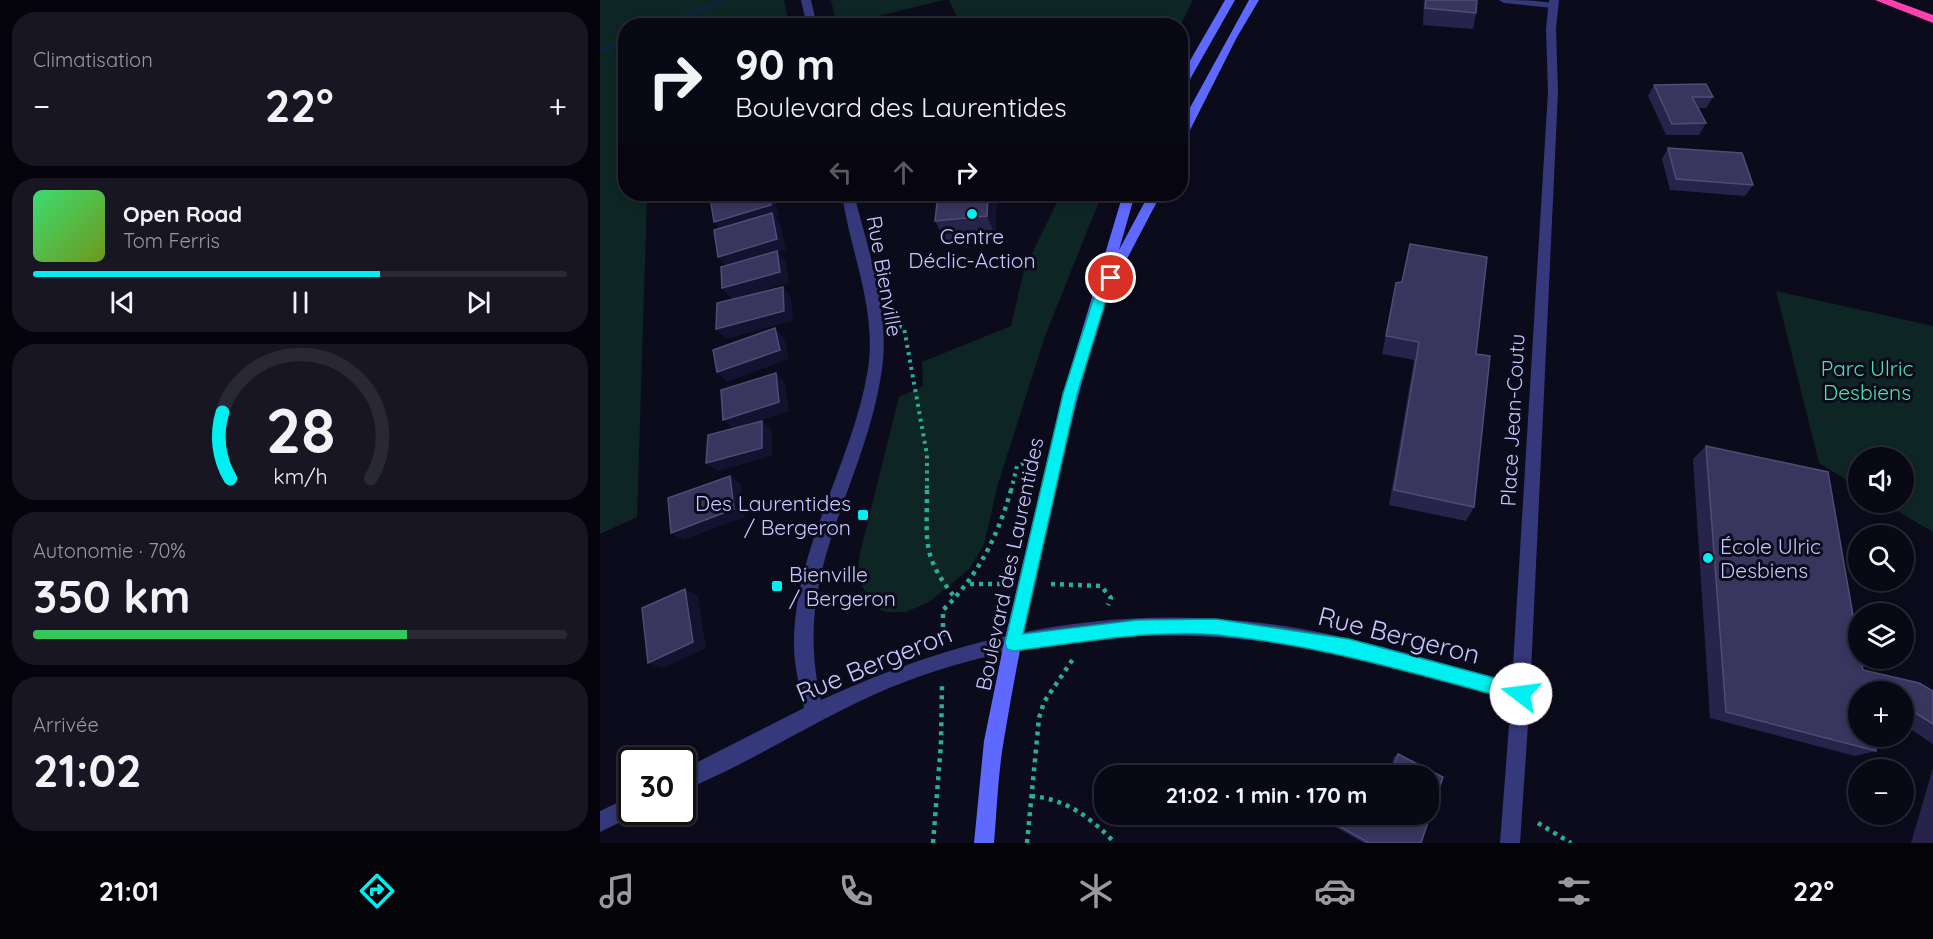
<!DOCTYPE html>
<html lang="fr">
<head>
<meta charset="utf-8">
<style>
	:root { --surface:#090815; --page:#171622; --text:#f1f3f6; --muted:#999aa0; --line:#292934; --accent:#00f0f1 }
	body { margin:0; font-family:Quicksand,sans-serif; background:var(--page); color:var(--text); height:100vh; display:flex; flex-direction:column; font-size:22px; white-space:nowrap }
	* { box-sizing:border-box; margin:0 }
	p { font-size:20px; color:var(--muted) }
	.icon { flex:none; width:33px; height:33px; fill:none; stroke:currentColor; stroke-width:2; stroke-linecap:round; stroke-linejoin:round }
	.map { position:relative; flex:1; overflow:hidden }
	.side { display:flex; flex-direction:column; gap:12px; padding:12px; background:#05040c; width:600px }
	.side>* { flex:none }
	.banner { position:absolute; left:18px; top:18px; width:570px; height:183px; border-radius:24px; box-shadow:0 3px 9px #0003,0 0 0 2px var(--line); background:#090815; color:var(--text); overflow:hidden }
	.fabs { position:absolute; left:1248px; top:447px; display:grid; gap:12px }
	.fabs a { display:grid; place-items:center; width:66px; height:66px; border-radius:50%; background:var(--surface); box-shadow:0 3px 9px #0003,0 0 0 2px var(--line); font-size:30px }
	.speed { position:absolute; left:18px; top:747px; display:flex; gap:12px; font-size:30px; font-weight:700; text-align:center }
	.speed>* { display:grid; place-content:center; width:78px; height:78px; border-radius:50%; background:var(--surface); box-shadow:0 3px 9px #0003,0 0 0 2px var(--line); line-height:1 }
	.speed .limit { border:3px solid #111; border-radius:9px; background:#fff; color:#111 }
	.pin { position:absolute; display:grid; place-items:center; width:51px; height:51px; color:#fff; margin:-26px; border:3px solid #fff; border-radius:50%; box-shadow:0 2px 6px #0007 }
	.me { position:absolute; width:66px; margin:-33px; rotate:285deg; stroke-linejoin:round; filter:drop-shadow(0 0 4px #0008) }
	.turn { display:flex; align-items:center; gap:21px; height:126px; padding:0 18px; font-size:27px }
	.turn .icon { width:78px; height:78px; stroke-width:2.5 }
	.turn b { display:block; font-size:42px; line-height:51px }
	.lanes { display:flex; align-items:center; height:57px; padding:0 18px; background:#0003; justify-content:center; gap:30px; direction:ltr }
	.lanes .off { opacity:.35 }
	.big { font-size:45px; font-weight:700; line-height:1.1 }
	.side .card { flex:1; display:flex; flex-direction:column; justify-content:center; gap:9px; min-width:0; padding:0 21px; border-radius:24px; background:var(--page) }
	.side .dial { align-items:center; gap:0 }
	.dial svg { height:156px; overflow:visible; fill:none; stroke:var(--line); stroke-width:7; stroke-linecap:round; text-anchor:middle }
	.dial text { fill:var(--text); stroke:none }
	.song { display:flex; align-items:center; gap:18px }
	.cover { width:72px; height:72px; border-radius:9px; background:linear-gradient(135deg,hsl(140 70% 55%),hsl(80 70% 35%)) }
	.played { height:6px; border-radius:3px; background:linear-gradient(90deg,var(--accent) 65%,var(--line) 65%) }
	.keys { display:flex; justify-content:space-around; direction:ltr }
	.heat { display:flex; justify-content:space-between; align-items:center; font-size:33px; direction:ltr }
	.charge { height:9px; border-radius:4px; background:linear-gradient(90deg,#34c759 70%,var(--line) 0) }
	.trip { position:absolute; left:494px; top:765px; width:345px; height:60px; border-radius:24px; background:var(--surface); box-shadow:0 3px 9px #0003,0 0 0 2px var(--line); font-weight:700; line-height:60px; text-align:center }
	.tabs { display:flex; height:96px; justify-content:space-around; align-items:center; background:#040308; color:var(--muted) }
	.tabs .icon { width:42px; height:42px }
	.tabs .current { color:var(--accent) }
	.tabs b { font-size:27px; color:var(--text) }
	main { display:flex; flex:1; min-height:0 }
	.map>svg:first-child { display:block }
</style>
</head>
<body>
<main>
<section class="side">
<div class="card"><p>Climatisation</p>
<div class="heat"><a>−</a><b class="big">22°</b><a>+</a></div>
</div>
<div class="card">
<div class="song"><i class="cover"></i><div><b>Open Road</b><p>Tom Ferris</p></div></div>
<div class="played"></div>
<div class="keys"><svg class="icon" aria-label="previous" viewBox="0 0 24 24"><path d="M18 5L8 12l10 7zM5 5v14"/></svg><svg class="icon" aria-label="pause" viewBox="0 0 24 24"><path d="M8 5v14M16 5v14"/></svg><svg class="icon" aria-label="next" viewBox="0 0 24 24"><path d="M6 5l10 7-10 7zM19 5v14"/></svg></div>
</div>
<div class="card dial"><svg viewBox="0 0 100 80">
<path d="M14 69A42 42 0 1 1 86 69"/>
<path d="M14 69A42 42 0 0 1 10 35" stroke="#00f0f1"/>
<text x="50" y="56" font-size="32" font-weight="700">28</text>
<text x="50" y="72" font-size="11">km/h</text>
</svg></div>
<div class="card"><p>Autonomie · 70%</p><b class="big">350 km</b><div class="charge"></div></div>
<div class="card"><p>Arrivée</p><b class="big">21:02</b></div>
</section>
<div class="map">
<svg width="1333" height="843" viewBox="0 0 1333 843">
	<rect width="100%" height="100%" fill="#0c0b1c"/>
	<g fill="#0e2623">
		<path d="M0,0H184L189,25L26,26V194H47L37,517L0,534Z"/>
		<path d="M231,0H344L237,26Z"/>
		<path d="M349,0H593L580,26L361,25Z"/>
		<path d="M461,194H502L445,336L398,484L384,545L369,569L329,602L306,612H286L275,607L262,586L258,570L260,553L299,397L323,386L322,362L411,326L424,270Z"/>
		<path d="M1176,291L1333,326V532L1284,503L1304,502V458H1258V487L1219,463Z"/>
	</g>
	<g fill="none" stroke-linecap="round" stroke-linejoin="round">
		<g fill="#0b2540" fill-rule="evenodd">
			<path d="M117,0H126L69,26H59Z"/>
			<path d="M26,38V43L0,53V48Z"/>
		</g>
		<g stroke="#2aae99" stroke-width="4" stroke-dasharray="3 4.5" stroke-linecap="butt">
			<path d="M299,326L304,328L327,455V491"/>
			<path d="M411,491L417,466L430,461"/>
		</g>
		<g stroke="#2aae99" stroke-width="4.5" stroke-dasharray="4 5" stroke-linecap="butt">
			<path d="M327,490C327,543 321,555 356,599"/>
			<path d="M370,584H401"/>
			<path d="M451,584L501,586L511,598L508,605"/>
			<path d="M343,636V610C378,576 398,536 411,490"/>
			<path d="M431,796C467,799 491,818 515,843"/>
			<path d="M938,823L971,843"/>
			<path d="M333,843L341,744L342,685"/>
			<path d="M427,843L439,718L444,702L473,659"/>
		</g>
		<path fill="#35397c" fill-rule="evenodd" d="M899,0C915,0 944,0 957,5L952,8L904,3Z"/>
		<g fill="#35397c" fill-rule="evenodd">
			<path d="M201,0H211L217,26H207Z"/>
			<path d="M949,0H959L956,29L958,92L930,694L920,843H900L911,700C840,680 768,657 695,646C560,624 417,636 289,688C218,718 155,761 82,791V770L204,708C200,688 194,667 194,645C194,547 253,463 268,369C277,308 250,252 242,194H254C268,250 290,310 282,369C265,489 190,570 221,700C374,629 529,600 697,628C770,641 841,663 912,682L948,92L946,29Z"/>
			<path d="M32,796V812L39,813L0,832V811Z"/>
		</g>
		<g fill="#5d69ff" fill-rule="evenodd">
			<path d="M625,0H635L585,88L580,91V78Z"/>
			<path d="M649,0H659L637,37L586,138L580,142V126Z"/>
			<path d="M523,194H535L519,250L549,194H561L518,276L511,277C467,428 430,583 404,739C398,773 397,808 394,843H374L384,741L404,643L463,394Z"/>
		</g>
		<path fill="#ff41af" fill-rule="evenodd" d="M1275,0H1292L1333,15V23Z"/>
	</g>
	<g fill="#27234b">
		<path d="M824,0H877L876,13L873,29L823,25Z"/>
		<path d="M1054,85L1113,97L1106,108H1098L1106,123L1099,135H1066L1048,96Z"/>
		<path d="M1068,148L1153,185L1145,196L1070,190L1062,159Z"/>
		<path d="M397,194L395,235L345,241L335,221Z"/>
		<path d="M810,244L876,354L874,507L866,521L789,505L814,360L782,354L796,283L802,282Z"/>
		<path d="M1106,446L1263,670L1333,691V744L1304,725V692H1258L1276,751L1255,756L1110,718L1093,459Z"/>
		<path d="M798,754L843,777L821,843H764L719,818L721,814H828V776H788L794,757Z"/>
		<path d="M1333,768V843H1311Z"/>
	</g>
	<g fill="#151230">
		<path d="M168,194H174L179,216L176,217L180,224L186,250L178,252L186,262L189,283L132,299L122,288L127,268L118,257L123,233L114,222Z"/>
		<path d="M388,194H397L395,235L387,216Z"/>
		<path d="M183,287L191,297L193,321L126,339L116,329Z"/>
		<path d="M175,328L184,338L189,359L127,382L117,372Z"/>
		<path d="M176,373L185,382L189,411L134,429L123,420Z"/>
		<path d="M162,421L172,430V456L118,471L106,463Z"/>
		<path d="M130,476L141,484L145,517L83,540L71,533Z"/>
		<path d="M85,589L98,596L106,648L63,668L48,663Z"/>
	</g>
	<g fill="#38355e" stroke="#4f4c77" stroke-width="1.5">
		<path d="M826,0H877L876,13L825,8Z"/>
		<path d="M472,19L519,25L518,26H468Z"/>
		<path d="M1106,84L1113,97H1092L1106,123L1072,124L1054,85Z"/>
		<path d="M1068,148L1142,153L1153,185L1076,179Z"/>
		<path d="M121,194H168L171,205L114,222L110,197Z"/>
		<path d="M338,194H388L387,216L335,221Z"/>
		<path d="M172,213L177,239L118,257L114,230Z"/>
		<path d="M810,244L887,257L876,354L890,356L874,507L794,490L819,342L786,336L796,283L802,282Z"/>
		<path d="M177,251L180,272L122,288L121,267Z"/>
		<path d="M183,287L184,311L116,329L117,303Z"/>
		<path d="M175,328L180,350L117,372L113,350Z"/>
		<path d="M176,373L179,402L123,420L121,390Z"/>
		<path d="M162,421V448L106,463L108,435Z"/>
		<path d="M1106,446L1228,472L1258,644V658H1261L1263,670L1319,683L1333,691V724L1311,710L1304,709V692H1258V736H1274L1276,751L1126,712Z"/>
		<path d="M130,476L134,509L71,533L68,498Z"/>
		<path d="M85,589L93,642L48,663L42,608Z"/>
		<path d="M798,754L843,777L821,843H769L721,816V814H828V776H790Z"/>
	</g>
	<path fill="#00f0f1" stroke="#009c9d" stroke-width="1.5" d="M511,274L517,278L506,300L477,394L423,634L537,620L616,619L749,639L921,685L927,688L929,694L927,700L921,702C821,675 721,645 618,635C550,629 480,643 413,651L407,649L405,643L463,394L493,300L506,275Z"/>
	<g fill="#00f0f1" stroke="#0c0b1c" stroke-width="2">
		<circle cx="372" cy="214" r="6"/>
		<rect x="257" y="509" width="12" height="12" rx="3"/>
		<circle cx="1108" cy="558" r="6"/>
		<rect x="171" y="580" width="12" height="12" rx="3"/>
	</g>
	<g text-anchor="middle" dominant-baseline="central" stroke-width="6" stroke-linejoin="round" paint-order="stroke">
		<g font-size="21" fill="#c7c6ff" stroke="#0c0b1c" text-anchor="start">
			<text x="372" y="236" text-anchor="middle">Centre<tspan x="372" dy="24">Déclic-Action</tspan></text>
			<text x="251" y="503" text-anchor="end">Des Laurentides<tspan x="251" dy="24">/ Bergeron</tspan></text>
			<text x="1120" y="546">École Ulric<tspan x="1120" dy="24">Desbiens</tspan></text>
			<text x="189" y="574">Bienville<tspan x="189" dy="24">/ Bergeron</tspan></text>
		</g>
		<g font-size="21" fill="#c7c6ff" stroke="#0c0b1c">
			<text transform="translate(285 276) rotate(80)">Rue Bienville</text>
			<text transform="translate(912 420) rotate(-87)">Place Jean-Coutu</text>
			<text transform="translate(409 564) rotate(-78)">Boulevard des Laurentides</text>
		</g>
		<g font-size="21" fill="#51e0ae" stroke="#0c0b1c">
			<text x="1267" y="368">Parc Ulric<tspan x="1267" dy="24">Desbiens</tspan></text>
		</g>
		<g font-size="26" fill="#c7c6ff" stroke="#0c0b1c">
			<text transform="translate(799 635) rotate(14)">Rue Bergeron</text>
			<text transform="translate(274 663) rotate(-22)">Rue Bergeron</text>
		</g>
	</g>
</svg>
<div class="fabs">
<a><svg class="icon" aria-label="sound" viewBox="0 0 24 24"><path d="M4 9h4l5-4v14l-5-4H4zM17 9q2 3 0 6"/></svg></a>
<a><svg class="icon" aria-label="search" viewBox="0 0 24 24"><circle cx="10" cy="10" r="6"/><path d="M15 15l6 6"/></svg></a>
<a><svg class="icon" aria-label="layers" viewBox="0 0 24 24"><path d="M12 4l9 5-9 5-9-5zM3 14l9 5 9-5"/></svg></a>
<a>+</a>
<a>−</a>
</div>
<div class="speed"><div class="limit">30</div></div>
<div class="pin" style="left:511px;top:278px;background:#d93025"><svg class="icon" aria-label="arrive" viewBox="0 0 24 24"><path d="M6 21V4h12l-3 4 3 4H6"/></svg></div>
<svg class="me" style="left:921px;top:694px" viewBox="-20 -20 40 40"><circle r="19" fill="#fff"/><path d="M0-13L10 11 0 6-10 11z" fill="#00f0f1"/></svg>
<div class="trip">21:02 · 1 min · 170 m</div>
<div class="banner">
<div class="turn"><svg class="icon" aria-label="right" viewBox="0 0 24 24"><path d="M7 20v-9h11M14 6l5 5-5 5"/></svg><div><b>90 m</b>Boulevard des Laurentides</div></div>
<div class="lanes"><svg class="icon off" aria-label="left" viewBox="0 0 24 24"><path d="M17 20v-9H6M10 6l-5 5 5 5"/></svg><svg class="icon off" aria-label="ahead" viewBox="0 0 24 24"><path d="M12 20V5M6 11l6-6 6 6"/></svg><svg class="icon" aria-label="right" viewBox="0 0 24 24"><path d="M7 20v-9h11M14 6l5 5-5 5"/></svg></div>
</div>
</div>
</main>
<nav class="tabs">
<b>21:01</b>
<svg class="icon current" aria-label="directions" viewBox="0 0 24 24"><path d="M12 3l9 9-9 9-9-9zM9 14v-3h6M13 9l2 2-2 2"/></svg>
<svg class="icon" aria-label="music" viewBox="0 0 24 24"><path d="M9 18V5l10-2v13"/><circle cx="6" cy="18" r="3"/><circle cx="16" cy="16" r="3"/></svg>
<svg class="icon" aria-label="phone" viewBox="0 0 24 24"><path d="M5 4h4l2 5-3 2q2 4 5 5l2-3 5 2v4C11 20 4 13 5 4z"/></svg>
<svg class="icon" aria-label="climate" viewBox="0 0 24 24"><path d="M12 3v18M4 7l16 10M4 17L20 7"/></svg>
<svg class="icon" aria-label="car" viewBox="0 0 24 24"><path d="M5 17H2v-5l4-1 3-4h7l3 4 3 1v5h-3M9 17h6M6 11h13"/><circle cx="7" cy="17" r="2"/><circle cx="17" cy="17" r="2"/></svg>
<svg class="icon" aria-label="filters" viewBox="0 0 24 24"><path d="M4 7h16M4 17h16"/><circle cx="9" cy="7" r="2"/><circle cx="15" cy="17" r="2"/></svg>
<b>22°</b>
</nav>
</body>
</html>
